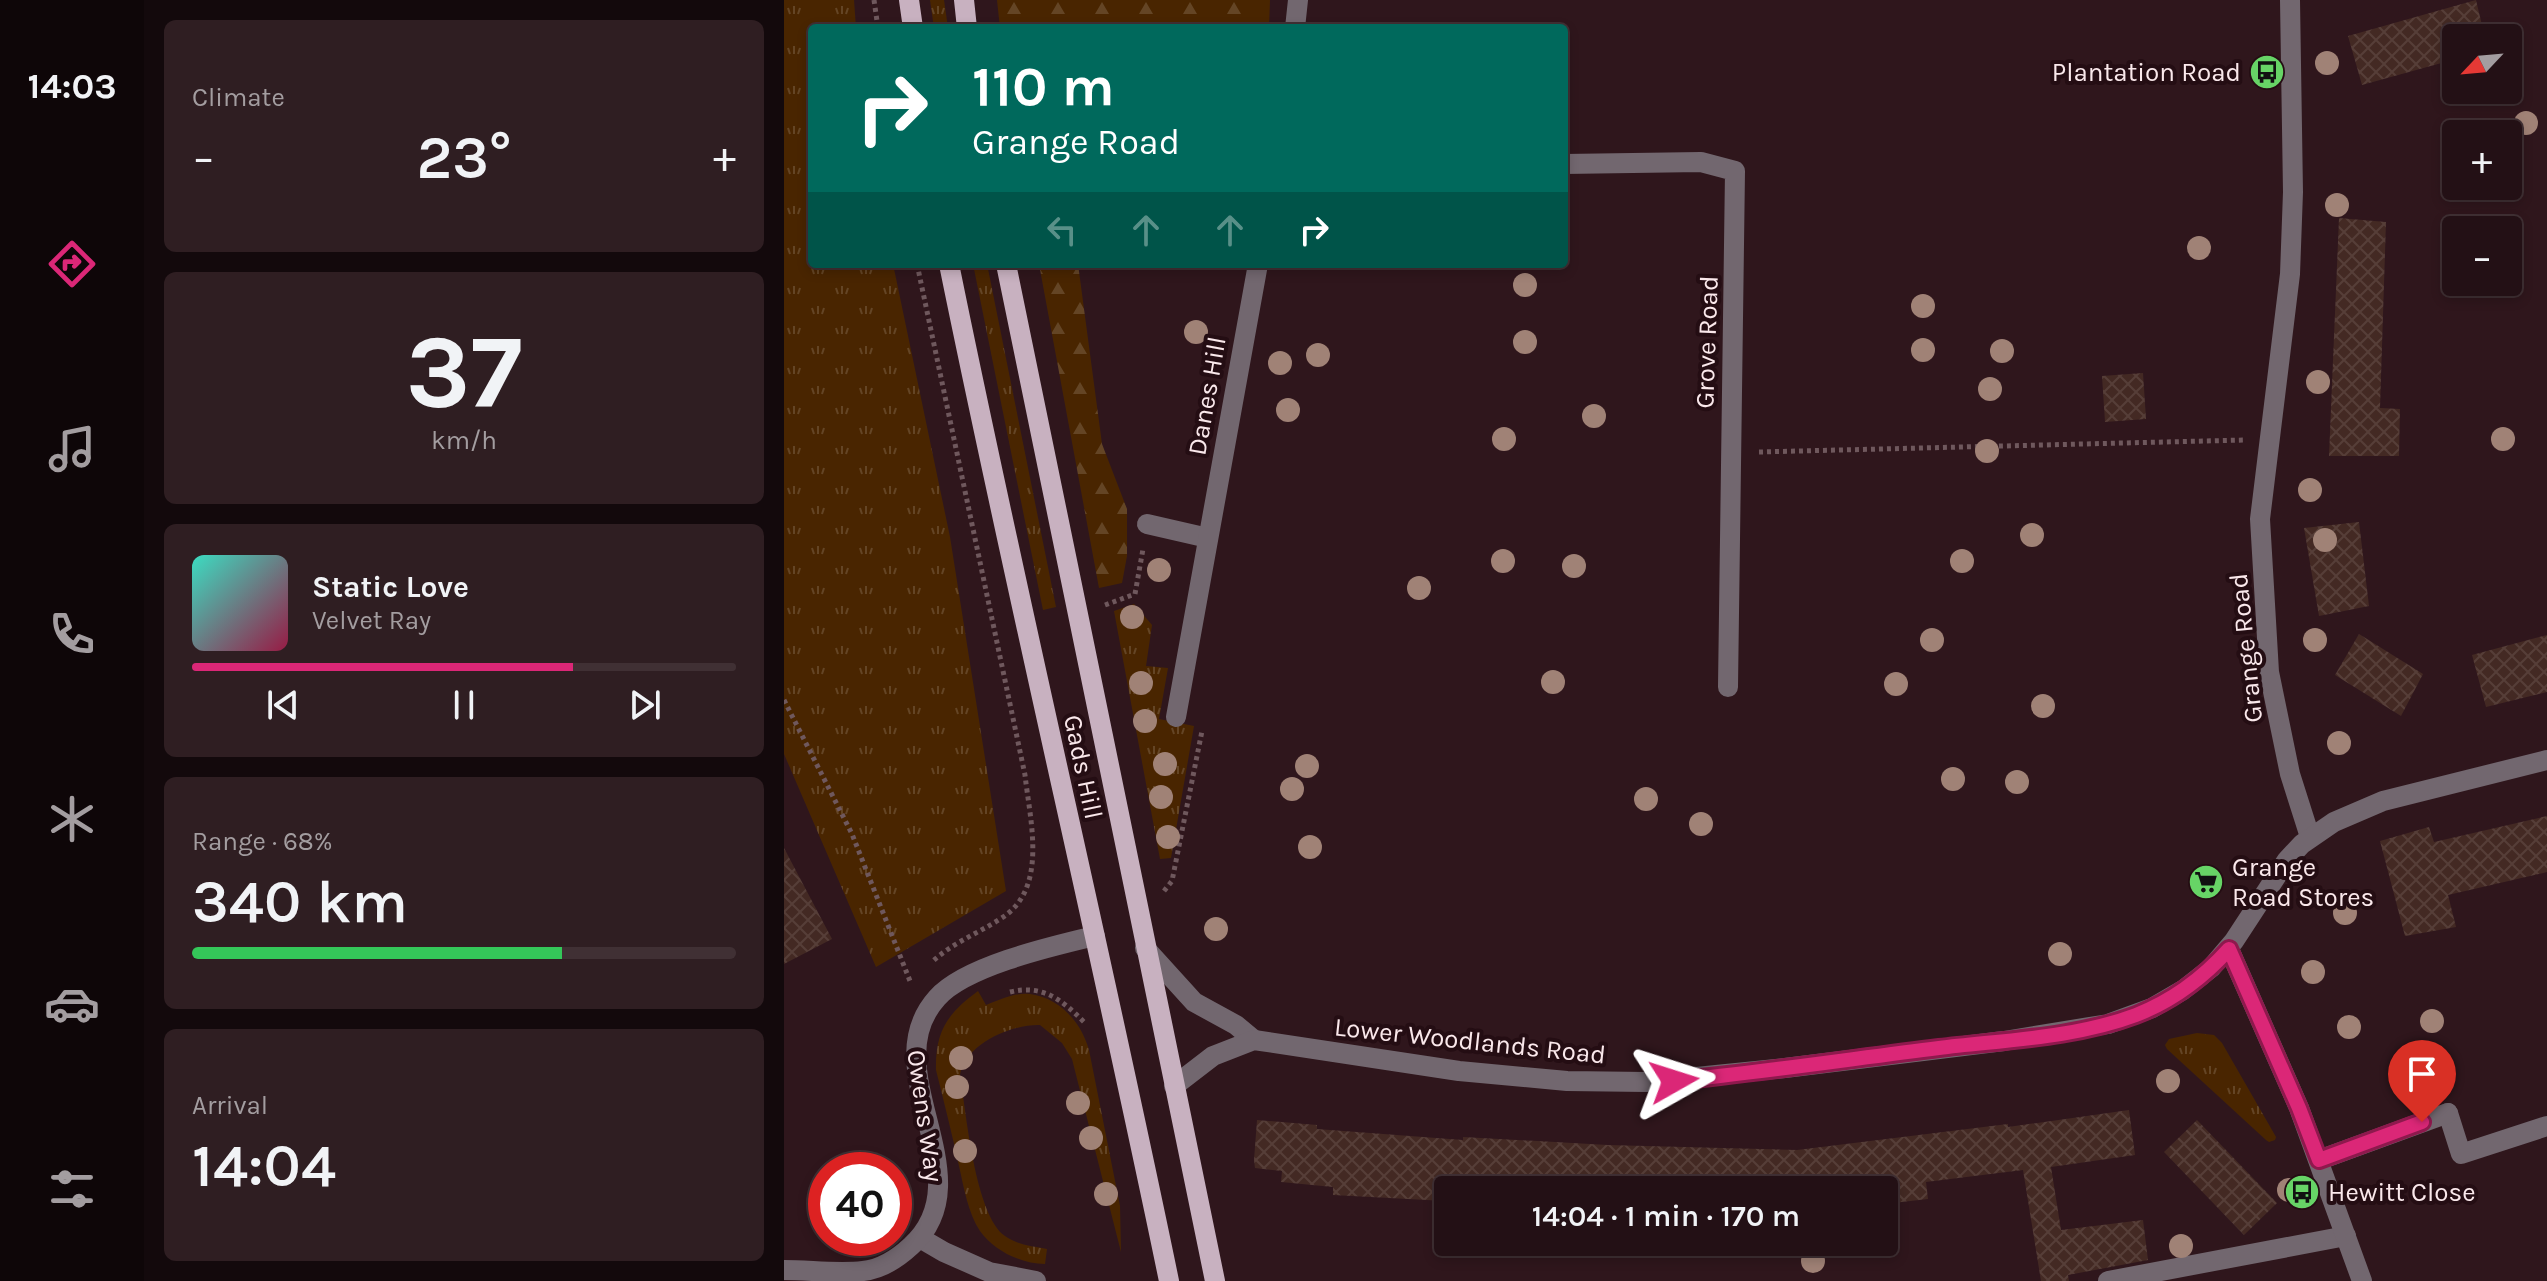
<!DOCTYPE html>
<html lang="en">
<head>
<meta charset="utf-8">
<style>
	:root { --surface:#231015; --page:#2f1e22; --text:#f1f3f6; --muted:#a39da0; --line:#403034; --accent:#db2777 }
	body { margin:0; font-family:Karla,sans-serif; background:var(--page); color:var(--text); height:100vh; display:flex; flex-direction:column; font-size:30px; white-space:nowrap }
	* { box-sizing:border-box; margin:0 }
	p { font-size:26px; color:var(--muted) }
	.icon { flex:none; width:44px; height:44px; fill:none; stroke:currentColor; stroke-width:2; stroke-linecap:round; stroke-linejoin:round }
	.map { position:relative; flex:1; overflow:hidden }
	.details { display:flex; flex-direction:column; gap:20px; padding:20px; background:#13090c; width:640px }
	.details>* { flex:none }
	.top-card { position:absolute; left:24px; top:24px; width:760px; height:244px; border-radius:8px; box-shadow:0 4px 12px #0003,0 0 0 2px var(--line); background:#00695c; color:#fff; overflow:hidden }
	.needle { width:52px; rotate:244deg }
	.buttons { position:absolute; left:1658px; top:24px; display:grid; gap:16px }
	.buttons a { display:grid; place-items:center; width:80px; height:80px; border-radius:8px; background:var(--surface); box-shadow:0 4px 12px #0003,0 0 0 2px var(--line); font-size:40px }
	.speed { position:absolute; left:24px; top:1152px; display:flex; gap:16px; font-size:40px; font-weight:700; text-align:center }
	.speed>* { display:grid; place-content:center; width:104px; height:104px; border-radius:50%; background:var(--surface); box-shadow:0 4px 12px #0003,0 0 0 2px var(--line); line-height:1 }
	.speed .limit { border:12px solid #d22; background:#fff; color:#111 }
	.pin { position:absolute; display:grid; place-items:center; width:68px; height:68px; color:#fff; margin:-82px -34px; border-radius:50% 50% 50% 0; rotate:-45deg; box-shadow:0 0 8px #0007 }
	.pin .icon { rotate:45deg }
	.me { position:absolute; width:88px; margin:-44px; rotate:84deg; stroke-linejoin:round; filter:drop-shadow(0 0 6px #0008) }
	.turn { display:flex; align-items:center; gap:28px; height:168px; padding:0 32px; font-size:36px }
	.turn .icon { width:104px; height:104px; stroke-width:2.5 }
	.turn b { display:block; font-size:56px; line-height:68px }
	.lanes { display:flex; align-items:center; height:76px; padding:0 32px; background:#0003; justify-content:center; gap:40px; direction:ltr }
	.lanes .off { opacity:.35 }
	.big { font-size:60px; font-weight:600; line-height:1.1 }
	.details .widget { flex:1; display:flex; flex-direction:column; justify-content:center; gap:12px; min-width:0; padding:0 28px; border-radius:12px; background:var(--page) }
	.details .dial { align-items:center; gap:0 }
	.dial b { font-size:104px; line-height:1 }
	.song { display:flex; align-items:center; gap:24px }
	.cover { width:96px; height:96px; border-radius:12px; background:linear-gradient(135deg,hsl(170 70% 55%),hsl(340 70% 35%)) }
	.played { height:8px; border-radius:4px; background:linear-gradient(90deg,var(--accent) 70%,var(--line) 70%) }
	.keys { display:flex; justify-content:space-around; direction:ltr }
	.heat { display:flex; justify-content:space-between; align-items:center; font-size:44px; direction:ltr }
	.charge { height:12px; border-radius:6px; background:linear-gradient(90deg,#34c759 68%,var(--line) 0) }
	.trip { position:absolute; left:650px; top:1176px; width:464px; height:80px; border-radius:8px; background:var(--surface); box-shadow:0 4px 12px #0003,0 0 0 2px var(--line); font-weight:600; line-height:80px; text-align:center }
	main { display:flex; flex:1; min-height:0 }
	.menu { display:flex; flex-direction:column; width:144px; justify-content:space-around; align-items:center; background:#0e0608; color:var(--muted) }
	.menu .icon { width:56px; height:56px }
	.menu .on { color:var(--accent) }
	.menu b { font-size:36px; color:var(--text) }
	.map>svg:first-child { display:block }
</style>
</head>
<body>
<main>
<nav class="menu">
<b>14:03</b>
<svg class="icon on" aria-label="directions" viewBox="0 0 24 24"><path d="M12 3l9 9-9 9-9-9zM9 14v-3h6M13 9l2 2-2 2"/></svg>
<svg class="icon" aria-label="music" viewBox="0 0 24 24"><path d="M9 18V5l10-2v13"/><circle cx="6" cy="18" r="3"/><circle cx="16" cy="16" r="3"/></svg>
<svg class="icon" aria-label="phone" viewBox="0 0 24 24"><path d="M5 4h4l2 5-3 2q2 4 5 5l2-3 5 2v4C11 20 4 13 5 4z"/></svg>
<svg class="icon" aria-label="climate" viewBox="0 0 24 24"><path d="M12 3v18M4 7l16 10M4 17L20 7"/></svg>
<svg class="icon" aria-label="car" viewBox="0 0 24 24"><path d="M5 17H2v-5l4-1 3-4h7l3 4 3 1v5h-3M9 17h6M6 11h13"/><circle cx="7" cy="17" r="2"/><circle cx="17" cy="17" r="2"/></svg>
<svg class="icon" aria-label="filters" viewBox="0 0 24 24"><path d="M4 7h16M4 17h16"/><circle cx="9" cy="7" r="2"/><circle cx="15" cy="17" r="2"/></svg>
</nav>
<section class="details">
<div class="widget"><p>Climate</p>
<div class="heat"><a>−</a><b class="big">23°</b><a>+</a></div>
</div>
<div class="widget dial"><b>37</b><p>km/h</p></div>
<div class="widget">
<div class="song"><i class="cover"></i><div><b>Static Love</b><p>Velvet Ray</p></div></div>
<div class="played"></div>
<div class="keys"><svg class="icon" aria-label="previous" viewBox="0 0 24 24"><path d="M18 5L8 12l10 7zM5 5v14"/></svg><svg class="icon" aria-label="pause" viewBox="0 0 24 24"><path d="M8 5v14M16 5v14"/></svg><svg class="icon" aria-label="next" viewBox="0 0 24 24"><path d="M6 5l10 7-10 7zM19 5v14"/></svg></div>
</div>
<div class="widget"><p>Range · 68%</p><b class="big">340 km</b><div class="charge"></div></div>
<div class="widget"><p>Arrival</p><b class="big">14:04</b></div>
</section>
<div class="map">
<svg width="1763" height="1281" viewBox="0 0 1763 1281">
	<defs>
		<pattern id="grass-tufts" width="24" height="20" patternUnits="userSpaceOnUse" patternTransform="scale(2)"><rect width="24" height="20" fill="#492500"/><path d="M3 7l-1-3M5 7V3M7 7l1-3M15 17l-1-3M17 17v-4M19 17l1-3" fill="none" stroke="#644525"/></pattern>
		<pattern id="forest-firs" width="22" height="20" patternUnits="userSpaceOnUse" patternTransform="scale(2)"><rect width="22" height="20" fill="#492500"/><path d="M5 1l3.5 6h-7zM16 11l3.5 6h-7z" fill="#644525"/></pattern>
		<pattern id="building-cross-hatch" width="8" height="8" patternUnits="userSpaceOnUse" patternTransform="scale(2)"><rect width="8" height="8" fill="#432923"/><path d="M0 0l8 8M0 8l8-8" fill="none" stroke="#563e38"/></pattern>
	</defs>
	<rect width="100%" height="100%" fill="#2f161c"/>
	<g fill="url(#grass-tufts)">
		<path d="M0,0H70L72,28H28V264H109L166,537L222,891L92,967L0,754Z"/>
		<path d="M146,0H160L164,28H150Z"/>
		<path d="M189,264H203L272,607L259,610Z"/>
		<path d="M350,604L368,625L362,666L384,668L375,719L410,726L387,858L376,859L330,611Z"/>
		<path d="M194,991L202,1005C215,1000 232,992 246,994C276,998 297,1022 305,1050L336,1206L337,1252L288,1059L278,1043L256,1025C228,1024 181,1044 176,1075C182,1112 191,1215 221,1236C233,1245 249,1246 263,1249L261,1264C238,1264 210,1251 196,1231C184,1213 180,1188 175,1166C168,1134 160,1102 152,1070C151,1031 164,1013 194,991Z"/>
		<path d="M1413,1033L1430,1035L1438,1043L1492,1137L1491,1140L1485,1142L1482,1140L1383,1049L1381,1045L1385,1039Z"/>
	</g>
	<g fill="url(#forest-firs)">
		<path d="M213,0H486L485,28H216Z"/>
		<path d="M255,264H294L318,444L343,509V556L338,583L315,588Z"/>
	</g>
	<g fill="url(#building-cross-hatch)">
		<path d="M1692,0L1701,38H1672V59L1578,85L1564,36Z"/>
		<path d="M1555,218L1602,222L1596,408L1616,409L1615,456H1545Z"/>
		<path d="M1359,373L1362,419L1321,422L1318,376Z"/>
		<path d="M1575,522L1585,606L1535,616L1520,528Z"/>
		<path d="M1575,634L1639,674L1617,716L1551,675Z"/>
		<path d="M1763,635V692L1702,707L1688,655Z"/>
		<path d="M1763,816V872L1664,895L1672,927L1621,936L1596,841L1645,827L1650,842Z"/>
		<path d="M0,848L48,939L0,964Z"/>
		<path d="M1345,1110L1351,1155L1267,1167L1277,1230L1359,1220L1364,1260L1284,1275L1285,1281H1257L1239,1170L1142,1182L1144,1199L1100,1204V1190L804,1187V1190L722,1186V1190H661V1201L549,1195V1187L497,1182L498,1171L471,1168L470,1160L473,1120L533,1125V1129L679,1140V1137L824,1145L1013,1150L1224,1124V1127Z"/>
		<path d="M1413,1120L1493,1203L1460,1235L1380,1152Z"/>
	</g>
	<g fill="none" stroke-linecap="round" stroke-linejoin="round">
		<g stroke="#6f585d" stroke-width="5" stroke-dasharray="4 4" stroke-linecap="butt">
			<path d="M90,0L94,28"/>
			<path d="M133,264L241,775C246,821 265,890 216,919C193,934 168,943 148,962"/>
			<path d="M975,452L1461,440"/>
			<path d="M321,605L351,594L359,549"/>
			<path d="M0,700L68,834L126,981"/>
			<path d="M380,891L388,881L418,731"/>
			<path d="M226,992C259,984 278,1000 300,1022"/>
		</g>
		<g stroke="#72676f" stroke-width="20">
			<path d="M363,524L424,538"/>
			<path d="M1664,1113L1677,1154L1763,1126"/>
			<path d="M136,1238L160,1252L205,1272L252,1281"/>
			<path d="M1324,1281L1562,1236"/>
		</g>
		<g stroke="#72676f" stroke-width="20">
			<path d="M1506,0L1509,192L1506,274L1476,519L1485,672L1506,774L1526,837"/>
			<path d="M511,28L514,0"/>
			<path d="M780,164L917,162L951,171L944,687"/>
			<path d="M392,717L474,264"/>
			<path d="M1535,1160L1664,1113"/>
			<path d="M0,1270C26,1270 54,1274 79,1271C98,1269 114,1258 127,1246C203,1177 88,1070 153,998C181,966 269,946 311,936"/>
		</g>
		<g stroke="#72676f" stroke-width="20">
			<path d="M361,948L410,1002L452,1025L470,1040"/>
			<path d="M1445,949L1515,1108L1578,1281"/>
			<path d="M390,1086L429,1056L470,1040L675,1071L783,1081L862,1082L1001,1068L1220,1041L1324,1024L1368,1008L1399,990L1427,968L1450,941L1503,860L1518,844L1550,822L1599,801L1763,760"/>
		</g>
		<g stroke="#c8b1c0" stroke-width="20">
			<path d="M125,0L129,28"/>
			<path d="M180,0L183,28"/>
			<path d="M165,264C234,604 315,941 385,1281"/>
			<path d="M222,264L431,1281"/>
		</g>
	</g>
	<g fill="#a08276">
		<circle cx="1543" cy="63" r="12"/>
		<circle cx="1742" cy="123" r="12"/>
		<circle cx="1553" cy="205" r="12"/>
		<circle cx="1415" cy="248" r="12"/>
		<circle cx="741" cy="285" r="12"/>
		<circle cx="1139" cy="306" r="12"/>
		<circle cx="412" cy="332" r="12"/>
		<circle cx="741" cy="342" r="12"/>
		<circle cx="1139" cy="350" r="12"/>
		<circle cx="1218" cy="351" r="12"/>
		<circle cx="534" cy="355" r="12"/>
		<circle cx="496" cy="363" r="12"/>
		<circle cx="1534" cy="382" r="12"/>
		<circle cx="1206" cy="389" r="12"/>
		<circle cx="504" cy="410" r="12"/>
		<circle cx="810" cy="416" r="12"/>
		<circle cx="720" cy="439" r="12"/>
		<circle cx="1719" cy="439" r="12"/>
		<circle cx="1203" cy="451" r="12"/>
		<circle cx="1526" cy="490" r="12"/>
		<circle cx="1248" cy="535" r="12"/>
		<circle cx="1541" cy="540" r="12"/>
		<circle cx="719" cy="561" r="12"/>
		<circle cx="1178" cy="561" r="12"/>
		<circle cx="790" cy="566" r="12"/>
		<circle cx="375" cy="570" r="12"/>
		<circle cx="635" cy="588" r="12"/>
		<circle cx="348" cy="617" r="12"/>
		<circle cx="1148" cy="640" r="12"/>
		<circle cx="1531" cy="640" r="12"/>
		<circle cx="769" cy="682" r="12"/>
		<circle cx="357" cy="683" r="12"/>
		<circle cx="1112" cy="684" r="12"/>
		<circle cx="1259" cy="706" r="12"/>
		<circle cx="361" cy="721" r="12"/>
		<circle cx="1555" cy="743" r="12"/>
		<circle cx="381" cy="764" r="12"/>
		<circle cx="523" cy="766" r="12"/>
		<circle cx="1169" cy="779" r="12"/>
		<circle cx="1233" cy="782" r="12"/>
		<circle cx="508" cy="789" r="12"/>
		<circle cx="377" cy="797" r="12"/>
		<circle cx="862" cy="799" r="12"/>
		<circle cx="917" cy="824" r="12"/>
		<circle cx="384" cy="837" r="12"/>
		<circle cx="526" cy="847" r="12"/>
		<circle cx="1561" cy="913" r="12"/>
		<circle cx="432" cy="929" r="12"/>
		<circle cx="1276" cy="954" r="12"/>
		<circle cx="1529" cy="972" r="12"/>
		<circle cx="1648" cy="1021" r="12"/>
		<circle cx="1565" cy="1027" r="12"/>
		<circle cx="177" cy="1058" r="12"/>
		<circle cx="1384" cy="1081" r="12"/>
		<circle cx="173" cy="1087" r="12"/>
		<circle cx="294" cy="1103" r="12"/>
		<circle cx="307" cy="1138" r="12"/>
		<circle cx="181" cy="1151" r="12"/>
		<circle cx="1505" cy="1190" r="12"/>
		<circle cx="322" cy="1194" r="12"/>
		<circle cx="1397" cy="1246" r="12"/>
		<circle cx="1029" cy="1261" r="12"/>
	</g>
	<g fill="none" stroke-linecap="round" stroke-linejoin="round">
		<g stroke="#8e194d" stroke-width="20">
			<path id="route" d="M890,1081C979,1072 1067,1059 1155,1048C1220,1040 1291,1038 1352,1015C1388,1001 1419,978 1445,949L1515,1108L1535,1160L1638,1122"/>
		</g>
		<use href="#route" stroke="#db2777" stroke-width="14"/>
	</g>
	<defs>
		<g id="bus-disc" transform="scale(1.8)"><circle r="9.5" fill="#67d466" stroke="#240d13"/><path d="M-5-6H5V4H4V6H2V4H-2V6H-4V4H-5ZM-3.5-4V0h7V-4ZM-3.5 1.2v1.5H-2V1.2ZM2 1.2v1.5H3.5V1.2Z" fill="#111"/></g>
		<g id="supermarket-disc" transform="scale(1.8)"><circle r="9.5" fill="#67d466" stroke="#240d13"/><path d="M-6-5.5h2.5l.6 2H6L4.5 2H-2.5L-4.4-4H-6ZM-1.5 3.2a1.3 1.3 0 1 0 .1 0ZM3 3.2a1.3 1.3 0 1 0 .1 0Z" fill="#111"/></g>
	</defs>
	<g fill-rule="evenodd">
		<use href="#bus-disc" x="1483" y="72"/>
		<use href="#supermarket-disc" x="1422" y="882"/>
		<use href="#bus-disc" x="1518" y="1192"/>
	</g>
	<g text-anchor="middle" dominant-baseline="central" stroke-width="8" stroke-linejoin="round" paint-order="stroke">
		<g font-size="26" fill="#fae8eb" stroke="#240d13" text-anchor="start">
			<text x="1457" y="72" text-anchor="end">Plantation Road</text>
			<text x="1448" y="867">Grange<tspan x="1448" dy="30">Road Stores</tspan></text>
			<text x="1544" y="1192">Hewitt Close</text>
		</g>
		<g font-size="26" fill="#fae8eb" stroke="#240d13">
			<text transform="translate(923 342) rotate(-88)">Grove Road</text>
			<text transform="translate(423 396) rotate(-80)">Danes Hill</text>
			<text transform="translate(1462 648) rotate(-96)">Grange Road</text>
			<text transform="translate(299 767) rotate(78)">Gads Hill</text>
			<text transform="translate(686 1041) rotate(6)">Lower Woodlands Road</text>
			<text transform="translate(141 1116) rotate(82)">Owens Way</text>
		</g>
	</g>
</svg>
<div class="buttons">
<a><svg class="needle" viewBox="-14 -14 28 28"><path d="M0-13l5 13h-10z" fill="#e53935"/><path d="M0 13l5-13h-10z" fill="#a39da0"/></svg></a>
<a>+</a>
<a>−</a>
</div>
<div class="speed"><div class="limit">40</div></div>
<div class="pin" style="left:1638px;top:1122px;background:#d93025"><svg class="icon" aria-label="arrive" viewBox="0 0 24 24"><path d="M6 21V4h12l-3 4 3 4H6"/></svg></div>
<svg class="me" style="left:890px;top:1081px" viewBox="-20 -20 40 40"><path d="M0-17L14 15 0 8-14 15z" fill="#db2777" stroke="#fff" stroke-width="4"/></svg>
<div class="trip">14:04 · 1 min · 170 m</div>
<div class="top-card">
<div class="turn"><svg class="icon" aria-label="right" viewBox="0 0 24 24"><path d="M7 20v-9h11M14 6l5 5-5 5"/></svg><div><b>110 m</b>Grange Road</div></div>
<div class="lanes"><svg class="icon off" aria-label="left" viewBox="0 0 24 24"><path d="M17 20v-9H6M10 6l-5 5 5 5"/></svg><svg class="icon off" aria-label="ahead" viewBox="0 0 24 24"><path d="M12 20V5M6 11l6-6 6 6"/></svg><svg class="icon off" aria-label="ahead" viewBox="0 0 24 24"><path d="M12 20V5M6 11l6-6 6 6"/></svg><svg class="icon" aria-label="right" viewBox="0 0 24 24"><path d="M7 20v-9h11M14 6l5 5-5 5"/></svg></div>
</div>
</div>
</main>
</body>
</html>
